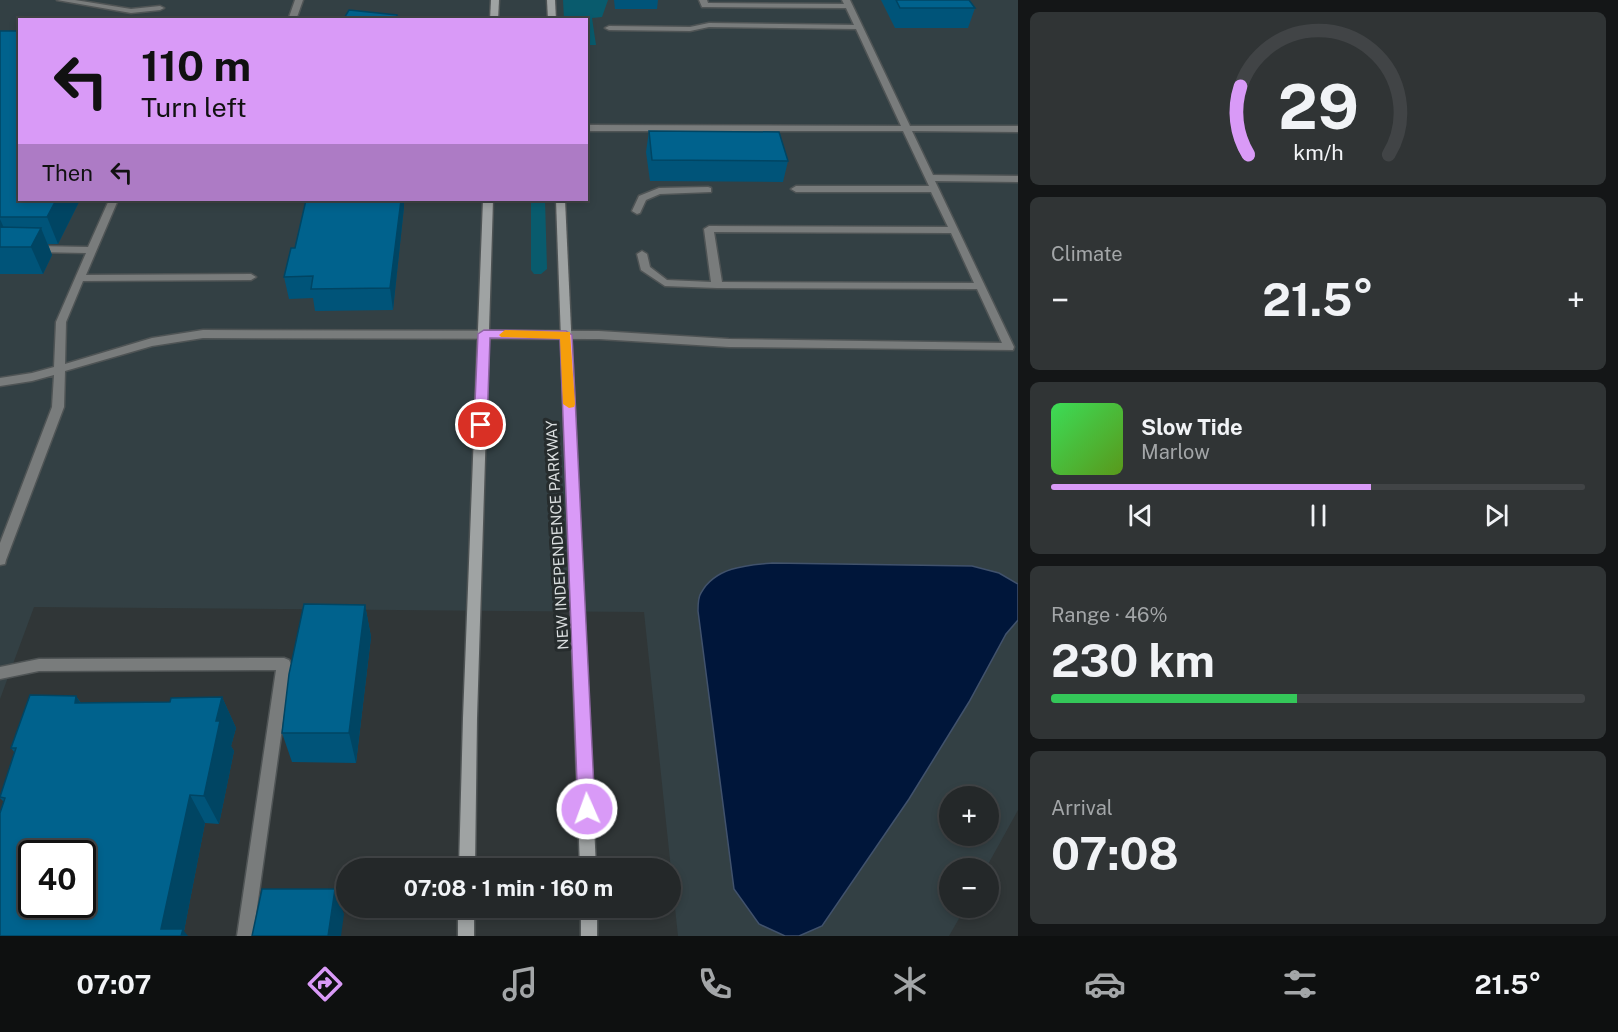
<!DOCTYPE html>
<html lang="en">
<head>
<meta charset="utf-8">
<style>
	:root { --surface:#242829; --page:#303435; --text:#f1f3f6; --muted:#a3a6a8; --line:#414446; --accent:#d99af7 }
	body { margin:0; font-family:"Public Sans",sans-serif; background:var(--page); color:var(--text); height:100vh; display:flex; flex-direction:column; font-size:22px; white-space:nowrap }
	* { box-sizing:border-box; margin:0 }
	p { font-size:20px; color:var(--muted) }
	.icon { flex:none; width:33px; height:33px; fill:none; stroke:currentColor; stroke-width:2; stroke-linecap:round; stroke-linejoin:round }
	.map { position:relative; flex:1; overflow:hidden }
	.panel { display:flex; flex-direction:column; gap:12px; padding:12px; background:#141617; width:600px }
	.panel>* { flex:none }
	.guide { position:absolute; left:18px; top:18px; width:570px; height:183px; border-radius:0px; box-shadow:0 3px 9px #0003,0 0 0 2px var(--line); background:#d99af7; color:#111; overflow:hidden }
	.fabs { position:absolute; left:939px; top:786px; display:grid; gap:12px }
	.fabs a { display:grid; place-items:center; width:60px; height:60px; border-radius:50%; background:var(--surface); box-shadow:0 3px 9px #0003,0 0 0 2px var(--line); font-size:30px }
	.speed { position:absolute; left:18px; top:840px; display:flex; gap:12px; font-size:30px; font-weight:700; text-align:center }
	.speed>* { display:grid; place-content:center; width:78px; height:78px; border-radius:50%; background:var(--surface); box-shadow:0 3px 9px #0003,0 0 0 2px var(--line); line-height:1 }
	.speed .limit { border:3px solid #111; border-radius:9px; background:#fff; color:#111 }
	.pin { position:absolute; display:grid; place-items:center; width:51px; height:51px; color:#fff; margin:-26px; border:3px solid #fff; border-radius:50%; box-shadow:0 2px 6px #0007 }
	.me { position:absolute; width:66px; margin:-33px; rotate:358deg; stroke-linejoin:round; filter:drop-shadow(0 0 4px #0008) }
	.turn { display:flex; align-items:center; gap:21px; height:126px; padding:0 24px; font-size:27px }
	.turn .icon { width:78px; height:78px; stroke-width:2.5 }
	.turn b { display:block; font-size:42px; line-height:51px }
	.then { display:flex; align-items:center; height:57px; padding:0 24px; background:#0003; gap:12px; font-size:22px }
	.big { font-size:45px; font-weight:700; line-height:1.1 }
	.panel .tile { flex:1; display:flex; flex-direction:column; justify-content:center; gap:9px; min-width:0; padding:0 21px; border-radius:9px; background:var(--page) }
	.panel .dial { align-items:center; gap:0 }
	.dial svg { height:156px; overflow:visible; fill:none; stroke:var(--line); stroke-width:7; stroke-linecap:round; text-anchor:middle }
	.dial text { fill:var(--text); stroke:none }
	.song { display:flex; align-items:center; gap:18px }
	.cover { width:72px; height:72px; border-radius:9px; background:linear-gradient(135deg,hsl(130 70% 55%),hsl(90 70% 35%)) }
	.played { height:6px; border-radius:3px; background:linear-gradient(90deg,var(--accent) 60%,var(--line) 60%) }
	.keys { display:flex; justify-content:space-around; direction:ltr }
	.heat { display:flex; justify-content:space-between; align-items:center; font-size:33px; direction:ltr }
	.charge { height:9px; border-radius:4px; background:linear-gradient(90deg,#34c759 46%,var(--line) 0) }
	.trip { position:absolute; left:336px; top:858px; width:345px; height:60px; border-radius:30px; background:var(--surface); box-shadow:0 3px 9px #0003,0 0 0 2px var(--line); font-weight:700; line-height:60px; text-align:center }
	.dock { display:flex; height:96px; justify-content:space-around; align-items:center; background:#0e1010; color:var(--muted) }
	.dock .icon { width:42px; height:42px }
	.dock .selected { color:var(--accent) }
	.dock b { font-size:27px; color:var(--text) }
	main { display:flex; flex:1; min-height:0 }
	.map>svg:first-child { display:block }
</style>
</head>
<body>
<main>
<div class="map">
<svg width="1018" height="936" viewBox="0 0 1018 936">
	<rect width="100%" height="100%" fill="#303637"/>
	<path fill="#334044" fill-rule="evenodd" d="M0,0H1018V810L986,868H950V908H965L949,936H678L644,612L34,607L0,699ZM20,20H586V200H20ZM950,796H988V836H950Z"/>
	<g fill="#095b6d">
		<path d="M563,0H608L602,17L592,18L596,45H587L586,20L564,19Z"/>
		<path d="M531,200H545L547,269L541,274H534L531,270Z"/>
	</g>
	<path fill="#00163a" stroke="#41526c" stroke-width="1.5" d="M772,563L972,566L999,573L1018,584V620L1006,634L969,702L909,799L822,926L799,936H785L759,924L734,889L698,611C698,606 698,597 701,593C715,567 747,565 772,563Z"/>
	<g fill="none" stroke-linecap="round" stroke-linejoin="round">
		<g stroke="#4f5455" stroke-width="3">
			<g id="lane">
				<path d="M57,0H75L131,9L160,6L164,8L160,10L131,13Z"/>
				<path d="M295,0H303L296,20H288Z"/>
				<path d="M699,0H707L708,3L844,4L842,0H850L910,126H1018V132L912,131L933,175L1018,176V182L935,181L1014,347L1013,350L729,347L599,339L203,338L152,346L65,371L64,407L6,560L5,564L0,565V543L52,407L54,375L32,381L0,386V378L32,373L54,367L56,322L86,253L35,252L30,249L35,246L88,247L109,200H118L86,275L251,274L256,277L251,280L83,281L66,322L65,364L152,338L203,330L599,331L729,339L1002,343L977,289L717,288L665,286L641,270L637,254L642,251L647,254L650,267L667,280L711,282L704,229L709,226L948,227L931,192H796L791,189L796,186H929L903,131H586V125L901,126L856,29L709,27L690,31L609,30L605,28L609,26L690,27L709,23L854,25L846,8L705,7H702ZM714,232L951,233L974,283L722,282Z"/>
				<path d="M708,187L711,188V192L660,194L646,200L640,213L637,214L632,211L639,196L659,188Z"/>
				<path d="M284,658L289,660L291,664L253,936H237L276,670L39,671L0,679V667L39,659Z"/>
			</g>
		</g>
		<g stroke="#4f5455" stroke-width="3">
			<g id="secondary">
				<path d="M491,0H499L498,20H490Z"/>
				<path d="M547,0H555L556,20H548Z"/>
				<path d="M483,200H493L477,718L475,868H459L463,718Z"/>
				<path d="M556,200H565L596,868H580Z"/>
				<rect x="458" y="908" width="16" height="28"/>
				<rect x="581" y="908" width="16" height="28"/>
			</g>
		</g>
		<use href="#lane" fill="#797c7c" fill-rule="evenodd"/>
		<use href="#secondary" fill="#9fa3a3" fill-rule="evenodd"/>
	</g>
	<g fill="#005479">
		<path d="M614,0H658L657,9H615Z"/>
		<path d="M881,0H969L975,8L968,28H895Z"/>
		<path d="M0,31L20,200H80L58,244H48L52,255L43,274H0Z"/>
		<path d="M649,131L788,161L783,182L650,181L646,152Z"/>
		<path d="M404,207L393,310L315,311L313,298L289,299L284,277L295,248Z"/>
		<path d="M365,605L371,637L356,763L292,762L282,733Z"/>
		<path d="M76,696L81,703L170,702L222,697L236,728L231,746L234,751L219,824L205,823L184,931L4,802L0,798L15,753L11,748Z"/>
	</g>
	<g fill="#004563">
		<path d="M56,200H80L58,244L47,217Z"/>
		<path d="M401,200H404V207L393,310L390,288Z"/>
		<path d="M0,219L11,244L0,240Z"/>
		<path d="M41,228L52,255L43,274L31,247Z"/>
		<path d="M365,605L371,637L356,763L349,733Z"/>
		<path d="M76,696L96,727L75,703Z"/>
		<path d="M222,697L236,728L231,746L234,751L219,824L204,796L216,721Z"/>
		<path d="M190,795L205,823L184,931L188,936H167L161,929Z"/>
		<path d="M335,889L344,914L341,936H328Z"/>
	</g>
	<g fill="#00628d" stroke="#004563" stroke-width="1.5" fill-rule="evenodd">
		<path d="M896,0H969L975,8H900Z"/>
		<path d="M349,10L397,15V19L411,20H343Z"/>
		<path d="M0,31H20V200H56L47,217H0Z"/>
		<path d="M649,131L779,132L788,161L652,160Z"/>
		<path d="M306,200H401L390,288L311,289L313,276L284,277L291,248H295Z"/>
		<path d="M0,227L41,228L31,247H0Z"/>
		<path d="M304,604L365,605L349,733H282L289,674Z"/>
		<path d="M30,695L76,696L75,703L170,702L171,698L222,697L216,721H220L204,796L190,795L161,929H183L181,936H0V813L5,798L0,797L16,748H11ZM32,854H82V904H32Z"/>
		<path d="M262,889H335L328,936H252Z"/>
	</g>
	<path fill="#d99af7" stroke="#8d64a1" stroke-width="1.5" d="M484,330L566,331L572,335L595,809L593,815L587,818L580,815L578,809L560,339L490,338L487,425L481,429L474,425L478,334Z"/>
	<path fill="#f59e0b" d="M505,330L570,332L575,404L574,407L569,408L563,404L560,339L501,337L499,335Z"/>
	<g text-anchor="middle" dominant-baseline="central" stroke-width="6" stroke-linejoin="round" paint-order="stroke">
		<g font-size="15" fill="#dadedf" stroke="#262c2d">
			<text transform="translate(557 535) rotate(-93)">NEW INDEPENDENCE PARKWAY</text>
		</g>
	</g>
</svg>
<div class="fabs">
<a>+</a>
<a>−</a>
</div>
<div class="speed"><div class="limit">40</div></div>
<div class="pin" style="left:481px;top:425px;background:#d93025"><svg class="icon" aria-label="arrive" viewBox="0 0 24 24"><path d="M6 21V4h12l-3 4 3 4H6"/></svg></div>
<svg class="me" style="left:587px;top:809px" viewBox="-20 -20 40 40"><circle r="17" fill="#d99af7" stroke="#fff" stroke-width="3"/><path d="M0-11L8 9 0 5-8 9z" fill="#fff"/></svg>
<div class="trip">07:08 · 1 min · 160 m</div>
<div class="guide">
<div class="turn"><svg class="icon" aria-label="left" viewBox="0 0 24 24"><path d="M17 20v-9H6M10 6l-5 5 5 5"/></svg><div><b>110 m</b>Turn left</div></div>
<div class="then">Then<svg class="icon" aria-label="left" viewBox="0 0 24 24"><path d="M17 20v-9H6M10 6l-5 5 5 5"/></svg></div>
</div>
</div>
<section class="panel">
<div class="tile dial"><svg viewBox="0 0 100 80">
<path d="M14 69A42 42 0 1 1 86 69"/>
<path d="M14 69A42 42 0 0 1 10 34" stroke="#d99af7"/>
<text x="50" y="56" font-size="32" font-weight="700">29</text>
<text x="50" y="72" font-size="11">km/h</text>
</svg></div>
<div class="tile"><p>Climate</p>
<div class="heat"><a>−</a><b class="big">21.5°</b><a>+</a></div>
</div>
<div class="tile">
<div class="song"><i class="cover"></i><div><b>Slow Tide</b><p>Marlow</p></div></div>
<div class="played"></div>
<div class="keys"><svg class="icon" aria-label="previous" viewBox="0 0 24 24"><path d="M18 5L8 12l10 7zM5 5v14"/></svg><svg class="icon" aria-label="pause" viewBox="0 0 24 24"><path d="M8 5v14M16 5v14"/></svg><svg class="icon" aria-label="next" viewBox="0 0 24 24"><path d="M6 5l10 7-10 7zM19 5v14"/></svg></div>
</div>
<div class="tile"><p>Range · 46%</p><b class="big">230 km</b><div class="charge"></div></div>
<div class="tile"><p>Arrival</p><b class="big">07:08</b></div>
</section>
</main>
<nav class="dock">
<b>07:07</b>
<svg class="icon selected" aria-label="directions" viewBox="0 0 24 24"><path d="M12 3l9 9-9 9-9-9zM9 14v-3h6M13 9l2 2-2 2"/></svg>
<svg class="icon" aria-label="music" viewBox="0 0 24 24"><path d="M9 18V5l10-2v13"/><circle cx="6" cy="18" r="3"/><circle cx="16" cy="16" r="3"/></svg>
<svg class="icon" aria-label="phone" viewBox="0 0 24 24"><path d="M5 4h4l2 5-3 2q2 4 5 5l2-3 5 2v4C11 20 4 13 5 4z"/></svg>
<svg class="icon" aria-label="climate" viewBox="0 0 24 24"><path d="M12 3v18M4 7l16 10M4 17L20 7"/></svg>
<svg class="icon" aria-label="car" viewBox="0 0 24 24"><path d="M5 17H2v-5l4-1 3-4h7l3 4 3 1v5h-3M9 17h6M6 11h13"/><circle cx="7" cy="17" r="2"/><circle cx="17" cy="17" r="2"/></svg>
<svg class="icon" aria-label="filters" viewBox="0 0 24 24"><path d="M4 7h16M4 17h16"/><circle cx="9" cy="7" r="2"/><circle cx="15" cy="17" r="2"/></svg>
<b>21.5°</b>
</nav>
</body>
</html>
